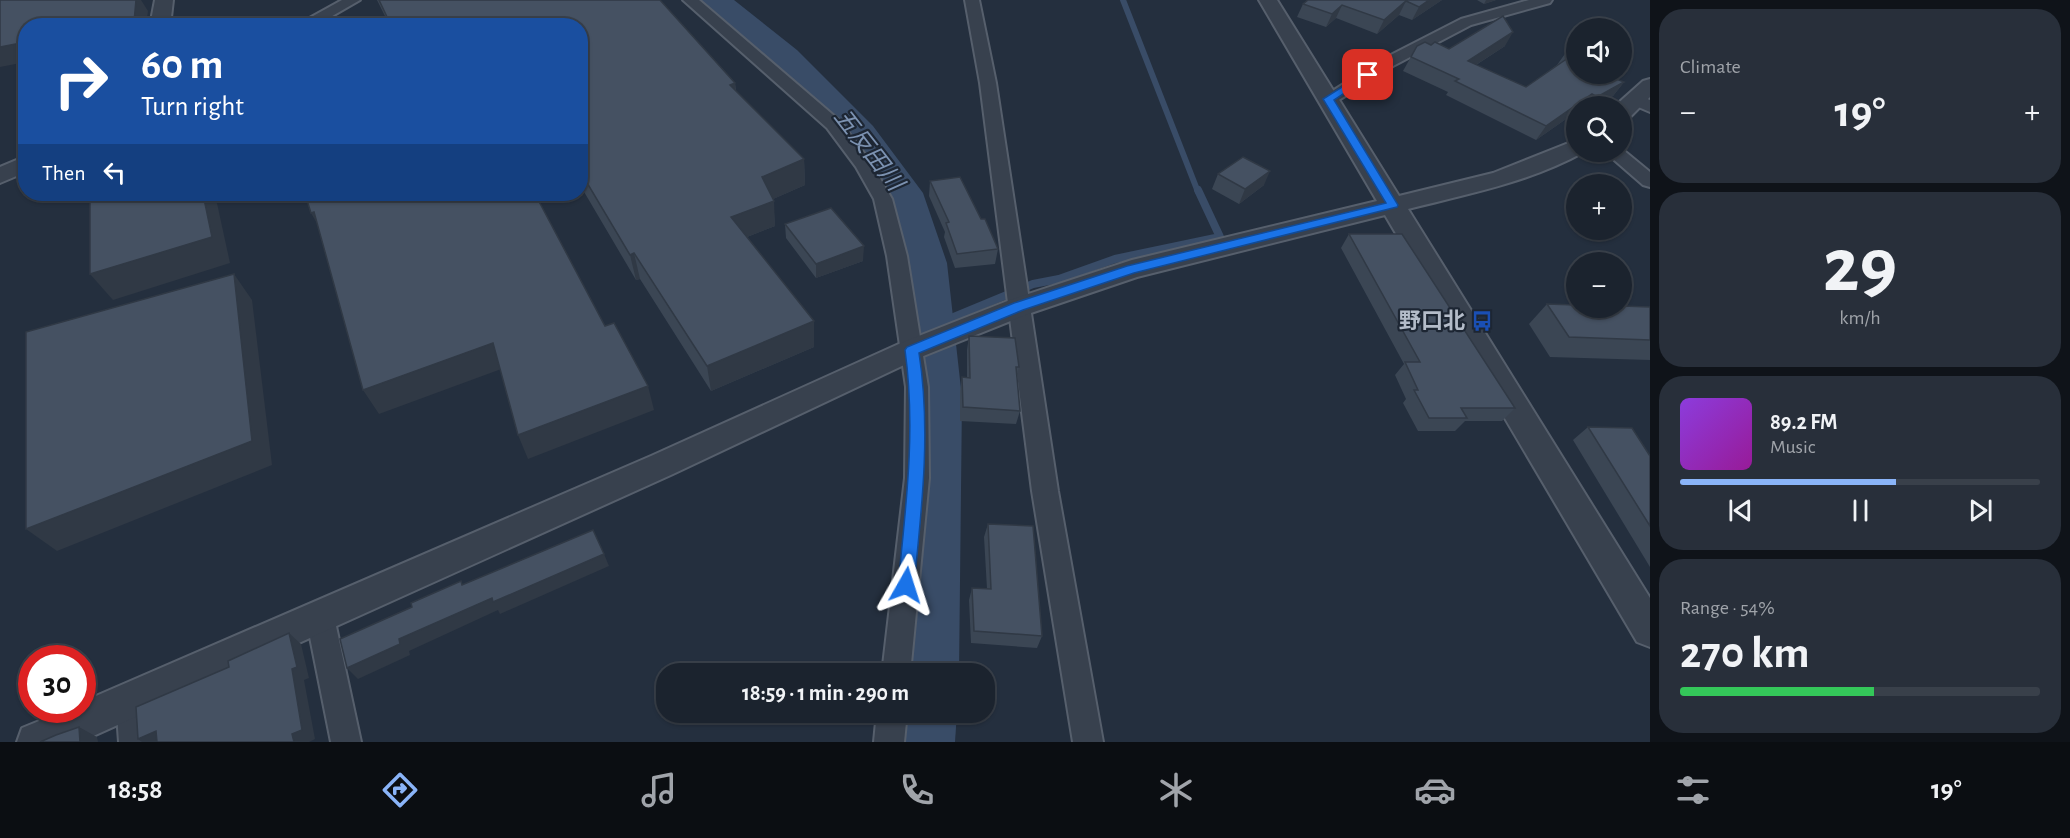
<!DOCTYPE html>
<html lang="en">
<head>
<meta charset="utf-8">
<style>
	:root { --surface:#1b232e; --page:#282f3a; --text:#f1f3f6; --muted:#a0a4aa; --line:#39404a; --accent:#8ab4f8 }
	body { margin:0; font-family:"Alegreya Sans","Noto Sans JP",sans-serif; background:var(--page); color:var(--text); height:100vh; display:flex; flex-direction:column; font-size:22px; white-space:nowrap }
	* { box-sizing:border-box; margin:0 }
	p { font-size:20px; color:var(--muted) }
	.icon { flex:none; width:33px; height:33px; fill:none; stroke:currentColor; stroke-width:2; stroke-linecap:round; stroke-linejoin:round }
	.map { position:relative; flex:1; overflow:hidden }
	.panel { display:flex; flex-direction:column; gap:9px; padding:9px; background:#0f1319; width:420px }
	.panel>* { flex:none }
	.hud { position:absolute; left:18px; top:18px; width:570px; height:183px; border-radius:24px; box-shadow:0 2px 4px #0004,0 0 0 2px var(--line); background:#1a4fa0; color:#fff; overflow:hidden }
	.fabs { position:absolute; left:1566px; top:18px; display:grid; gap:12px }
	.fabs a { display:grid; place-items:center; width:66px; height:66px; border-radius:50%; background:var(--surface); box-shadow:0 2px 4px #0004,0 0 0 2px var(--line); font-size:30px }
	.speed { position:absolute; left:18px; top:645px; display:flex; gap:12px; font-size:30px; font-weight:700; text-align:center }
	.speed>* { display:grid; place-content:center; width:78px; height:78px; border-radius:50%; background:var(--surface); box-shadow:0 2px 4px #0004,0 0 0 2px var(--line); line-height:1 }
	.speed .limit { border:9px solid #d22; background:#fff; color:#111 }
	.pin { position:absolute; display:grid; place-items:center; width:51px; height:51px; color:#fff; margin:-26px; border-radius:12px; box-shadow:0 3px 9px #0006 }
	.me { position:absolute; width:66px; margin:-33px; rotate:6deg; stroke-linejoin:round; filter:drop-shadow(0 0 4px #0008) }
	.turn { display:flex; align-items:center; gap:21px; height:126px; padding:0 24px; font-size:27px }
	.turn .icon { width:78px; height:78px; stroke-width:2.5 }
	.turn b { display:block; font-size:42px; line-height:51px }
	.then { display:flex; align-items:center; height:57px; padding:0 24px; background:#0003; gap:12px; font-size:22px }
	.big { font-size:45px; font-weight:700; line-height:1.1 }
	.panel .card { flex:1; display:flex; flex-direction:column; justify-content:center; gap:9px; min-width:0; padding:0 21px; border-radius:24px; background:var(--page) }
	.panel .dial { align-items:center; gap:0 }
	.dial b { font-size:78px; line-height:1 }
	.song { display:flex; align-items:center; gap:18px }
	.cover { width:72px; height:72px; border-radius:9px; background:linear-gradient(135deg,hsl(270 70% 55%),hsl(300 70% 35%)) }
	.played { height:6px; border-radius:3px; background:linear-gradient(90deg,var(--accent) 60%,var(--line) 60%) }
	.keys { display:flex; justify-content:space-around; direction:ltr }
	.heat { display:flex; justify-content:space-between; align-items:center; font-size:33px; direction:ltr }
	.charge { height:9px; border-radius:4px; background:linear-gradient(90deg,#34c759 54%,var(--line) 0) }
	.trip { position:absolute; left:656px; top:663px; width:339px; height:60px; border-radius:24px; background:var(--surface); box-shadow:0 2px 4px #0004,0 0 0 2px var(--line); font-weight:700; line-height:60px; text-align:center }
	.dock { display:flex; height:96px; justify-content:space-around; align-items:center; background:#0b0e12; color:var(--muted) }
	.dock .icon { width:42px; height:42px }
	.dock .active { color:var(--accent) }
	.dock b { font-size:27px; color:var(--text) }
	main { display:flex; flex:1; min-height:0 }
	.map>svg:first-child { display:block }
</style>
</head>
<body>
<main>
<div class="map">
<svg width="1650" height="742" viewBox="0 0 1650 742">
	<rect width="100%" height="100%" fill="#242f3e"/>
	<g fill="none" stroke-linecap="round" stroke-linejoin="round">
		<path stroke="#394c67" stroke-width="6" d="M1123,0L1198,192"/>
		<path stroke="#394c67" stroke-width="8" d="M932,326L1033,284L1059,279L1115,259L1220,237L1198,190"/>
		<g fill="#394c67" fill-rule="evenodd">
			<path d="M699,0H734L797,50L873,126L923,193L947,263L962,398L959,674H897L912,398L903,263L883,194L847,142L773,64L704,7Z"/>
			<path d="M893,712H957L955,742H891Z"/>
		</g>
		<g stroke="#565f6c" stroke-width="4">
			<g id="minor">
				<path d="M342,0H360L315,26H295Z"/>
				<path d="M683,0H699L839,120L870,161L892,199L907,256L928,387L929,478L910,674H882L905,478L906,387L887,256L874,199L856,167L827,128Z"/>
				<path d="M965,0H979L996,83L1058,491L1103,742H1073L1032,491L980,83Z"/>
				<path d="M1529,0H1552L1550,3L1471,25L1393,66L1334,103H1322L1320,99L1381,60L1461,19Z"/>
				<path d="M1635,94L1650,100V112L1629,103L1627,99Z"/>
				<path d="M1622,149L1650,172V187L1643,185L1605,152H1622Z"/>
				<path d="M320,604L330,608L334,617L361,742H331L306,617L310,608Z"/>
				<path d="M131,685L141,690L146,700L149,742H119L116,700L121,690Z"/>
				<path d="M877,712H907L904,742H874Z"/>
			</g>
		</g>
		<g stroke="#565f6c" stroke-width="4">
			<g id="tertiary">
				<path d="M155,0H173L170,26H150Z"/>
				<path d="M1259,0H1277L1399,196L1493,173L1576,140V152H1584C1530,182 1468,194 1408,209L1650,598V647L1637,642L1385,215L1137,277L1028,314L921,357L673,474L80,742H17L22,728L66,710H82V702L651,456L901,343L1010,300L1132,260L1377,201Z"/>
				<path d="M1650,79V97L1630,117L1622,118V106H1615L1643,81Z"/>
				<path d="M26,156V172L0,183V167Z"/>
			</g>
		</g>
		<use href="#minor" fill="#38414e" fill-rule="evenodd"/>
		<use href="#tertiary" fill="#38414e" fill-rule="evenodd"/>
	</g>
	<g fill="#3b4654">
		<path d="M377,0H660L735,83L736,91L804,159L805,185L773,199L775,226L747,237L814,347L711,391L640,279L636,280L580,185V26L387,20Z"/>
		<path d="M1308,0H1442L1412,20L1399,15L1377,34L1336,18L1326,27L1297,17L1303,4Z"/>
		<path d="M1477,0H1496L1484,4Z"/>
		<path d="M1431,45L1449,49L1505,46L1476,65L1526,87L1557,65L1567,51L1576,45V74L1624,82L1613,96L1594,106H1576V112L1536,140L1446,95L1448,92L1403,71L1417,46Z"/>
		<path d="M1218,174L1264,185L1239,204L1212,189Z"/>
		<path d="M930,181L981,219L998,249L995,264L955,268L944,237L945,232L929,196Z"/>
		<path d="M785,224L863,261L816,278L786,238Z"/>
		<path d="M1349,234L1515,408L1502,421H1465L1455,431H1418L1403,403L1406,399L1395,375L1404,364L1341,248Z"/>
		<path d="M1547,304L1650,307V360L1550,357L1529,324Z"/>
		<path d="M969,336L1019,367L1017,375L1020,411L1016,424L960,421V391L962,377H967V350Z"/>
		<path d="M1588,427L1650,456V567L1573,440Z"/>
		<path d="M988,524L1042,636L1037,648L971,643L969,600L972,588L987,589L984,537Z"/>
	</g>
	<g fill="#303945">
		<path d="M136,0H141L148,11L146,26H114Z"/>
		<path d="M1429,0H1442L1412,20L1419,7Z"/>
		<path d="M1486,0H1496L1484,4Z"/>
		<path d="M1406,1L1399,15L1377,34L1384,20Z"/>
		<path d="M1342,5L1336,18L1326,27L1332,14Z"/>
		<path d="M1513,32L1505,46L1460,75L1468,61Z"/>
		<path d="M26,42V62L0,67V47Z"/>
		<path d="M1624,82L1613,96L1594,106H1589L1597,97Z"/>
		<path d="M735,83L737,109L730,85Z"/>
		<path d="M1592,94L1583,106H1576V112L1536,140L1546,126Z"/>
		<path d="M804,159L805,185L764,203L762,177Z"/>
		<path d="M1270,171L1264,185L1239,204L1245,189Z"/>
		<path d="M203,194H215L230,263L113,300L90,274Z"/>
		<path d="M774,201L775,226L734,242L731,217Z"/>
		<path d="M314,212L326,239L311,213Z"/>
		<path d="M864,246L863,261L816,278V264Z"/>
		<path d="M634,253L640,279L636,280L630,255Z"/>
		<path d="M234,274L252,300L272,465L57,551L26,529Z"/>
		<path d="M814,321V347L711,391L707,366Z"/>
		<path d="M493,343L504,368L379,414L363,390Z"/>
		<path d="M648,386L654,410L528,459L518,435Z"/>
		<path d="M604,554L609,566L500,614L498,610L409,651L410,655L358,679L347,668L399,639L492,598Z"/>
		<path d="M289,633L301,644L309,678L304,680L315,739L309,742H294L292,734V669Z"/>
		<path d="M79,727L97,737L98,742H80Z"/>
		<path d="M156,731L170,742H142L138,739Z"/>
	</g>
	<g fill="#455162" stroke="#303945" stroke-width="1.5">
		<path d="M0,0H136L134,22L114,26H26V42L0,47Z"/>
		<path d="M379,0H660L735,83L730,85L804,159L762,177L774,201L731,217L814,321L707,366L634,253L630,255L580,171V26H364L388,19Z"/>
		<path d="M1308,0H1429L1419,7L1406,1L1384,20L1342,5L1332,14L1303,4Z"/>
		<path d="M1503,16L1513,32L1468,61L1526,87L1568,58L1576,61V74H1604L1624,82L1597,97L1592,94L1546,126L1455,81L1459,79L1411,57L1417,46L1425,42L1431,45L1435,42L1449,49Z"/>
		<path d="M1576,45V56L1567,51Z"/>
		<path d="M1243,157L1270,171L1245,189L1218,174Z"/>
		<path d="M960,177L981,219H985L998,249L957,254L946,223L949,222L930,181Z"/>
		<path d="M90,194H203L212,237L90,274Z"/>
		<path d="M305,194H535L605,326L614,323L648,386L518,435L493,343L363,390L314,212L311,213Z"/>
		<path d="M831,208L864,246L816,264L785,224Z"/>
		<path d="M1349,234H1402L1515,408H1461L1467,418H1429L1414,390H1418L1405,362H1420Z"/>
		<path d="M234,274L252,441L26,529V332Z"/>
		<path d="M1547,304L1576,305V308H1622V306L1650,307V340L1569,337Z"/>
		<path d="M969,336L1015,338L1019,367H1016L1020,411L963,407L962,377L970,378Z"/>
		<path d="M1588,427L1632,428L1650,456V526Z"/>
		<path d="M988,524L1033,526L1042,636L974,631L972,588L991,589Z"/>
		<path d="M593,530L604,554L493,602L492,598L399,639L400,644L347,668L340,639L412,607L411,603L461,581L462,585Z"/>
		<path d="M289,633L297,667L292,669L302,730L292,734L294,742H157L156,731L138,739L136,707L229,667L228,661Z"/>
		<path d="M79,727L80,742H40L56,735Z"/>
	</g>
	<path fill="#1a73e8" stroke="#114b97" stroke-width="1.5" d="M1364,73L1372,75L1334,100L1398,205L1397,207L1134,273L1023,310L919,353C931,430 922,507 914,585L912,590L906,592L900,590L898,585C906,506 916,429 905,350L907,347L1014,303L1127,266L1386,203L1323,99Z"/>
	<defs>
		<g id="bus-bare" transform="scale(1.62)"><path d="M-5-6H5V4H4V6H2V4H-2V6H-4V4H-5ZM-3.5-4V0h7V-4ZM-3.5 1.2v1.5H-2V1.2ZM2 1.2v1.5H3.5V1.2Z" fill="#1a4fb4" stroke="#1d2633" stroke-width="2.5" paint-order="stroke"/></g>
	</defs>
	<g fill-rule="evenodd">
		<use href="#bus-bare" x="1482" y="321"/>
	</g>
	<g text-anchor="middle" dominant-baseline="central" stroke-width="4.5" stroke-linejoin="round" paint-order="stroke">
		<g font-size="22" font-weight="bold" fill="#b4bcc9" stroke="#1d2633" text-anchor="end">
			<text x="1465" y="321">野口北</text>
		</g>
		<g font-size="24" font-style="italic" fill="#7c92b1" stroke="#1d2633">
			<text transform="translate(868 150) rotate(52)">五反田川</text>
		</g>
	</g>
</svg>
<div class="fabs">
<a><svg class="icon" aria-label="sound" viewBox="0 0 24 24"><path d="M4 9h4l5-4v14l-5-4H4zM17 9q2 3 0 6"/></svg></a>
<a><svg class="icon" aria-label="search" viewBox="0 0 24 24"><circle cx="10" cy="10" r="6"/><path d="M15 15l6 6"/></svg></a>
<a>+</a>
<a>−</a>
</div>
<div class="speed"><div class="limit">30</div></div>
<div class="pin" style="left:1368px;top:75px;background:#d93025"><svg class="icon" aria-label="arrive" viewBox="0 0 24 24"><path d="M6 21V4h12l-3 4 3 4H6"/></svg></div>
<svg class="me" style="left:906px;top:585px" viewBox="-20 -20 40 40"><path d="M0-17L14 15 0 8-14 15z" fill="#1a73e8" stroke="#fff" stroke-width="4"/></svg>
<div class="trip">18:59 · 1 min · 290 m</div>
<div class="hud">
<div class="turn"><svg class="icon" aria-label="right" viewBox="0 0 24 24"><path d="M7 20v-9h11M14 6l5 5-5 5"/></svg><div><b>60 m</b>Turn right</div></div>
<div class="then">Then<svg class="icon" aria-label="left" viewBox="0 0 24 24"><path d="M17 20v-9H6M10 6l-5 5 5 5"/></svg></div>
</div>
</div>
<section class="panel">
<div class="card"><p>Climate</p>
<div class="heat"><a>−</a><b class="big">19°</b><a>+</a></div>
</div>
<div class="card dial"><b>29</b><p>km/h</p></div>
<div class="card">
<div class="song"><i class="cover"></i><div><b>89.2 FM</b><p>Music</p></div></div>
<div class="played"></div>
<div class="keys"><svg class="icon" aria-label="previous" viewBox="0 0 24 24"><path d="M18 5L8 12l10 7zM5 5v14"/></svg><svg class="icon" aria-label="pause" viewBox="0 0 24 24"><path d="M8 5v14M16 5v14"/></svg><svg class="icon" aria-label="next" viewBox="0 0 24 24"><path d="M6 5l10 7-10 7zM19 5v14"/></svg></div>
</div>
<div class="card"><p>Range · 54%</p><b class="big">270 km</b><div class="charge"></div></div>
</section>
</main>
<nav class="dock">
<b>18:58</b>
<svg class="icon active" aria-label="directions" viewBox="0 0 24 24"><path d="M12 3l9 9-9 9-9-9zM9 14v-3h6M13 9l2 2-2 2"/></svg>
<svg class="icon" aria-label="music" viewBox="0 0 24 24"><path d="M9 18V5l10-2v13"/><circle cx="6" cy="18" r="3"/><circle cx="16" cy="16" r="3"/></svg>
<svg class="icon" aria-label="phone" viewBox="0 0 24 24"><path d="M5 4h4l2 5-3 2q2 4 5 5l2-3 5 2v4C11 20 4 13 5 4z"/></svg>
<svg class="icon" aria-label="climate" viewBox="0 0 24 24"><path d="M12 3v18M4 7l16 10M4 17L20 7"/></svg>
<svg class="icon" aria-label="car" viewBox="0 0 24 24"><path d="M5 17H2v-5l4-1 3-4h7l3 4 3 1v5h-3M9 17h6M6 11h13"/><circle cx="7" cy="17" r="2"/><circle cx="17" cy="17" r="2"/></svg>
<svg class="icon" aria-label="filters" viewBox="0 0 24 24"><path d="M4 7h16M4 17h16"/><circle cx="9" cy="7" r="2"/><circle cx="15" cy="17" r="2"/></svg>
<b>19°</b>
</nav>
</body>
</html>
